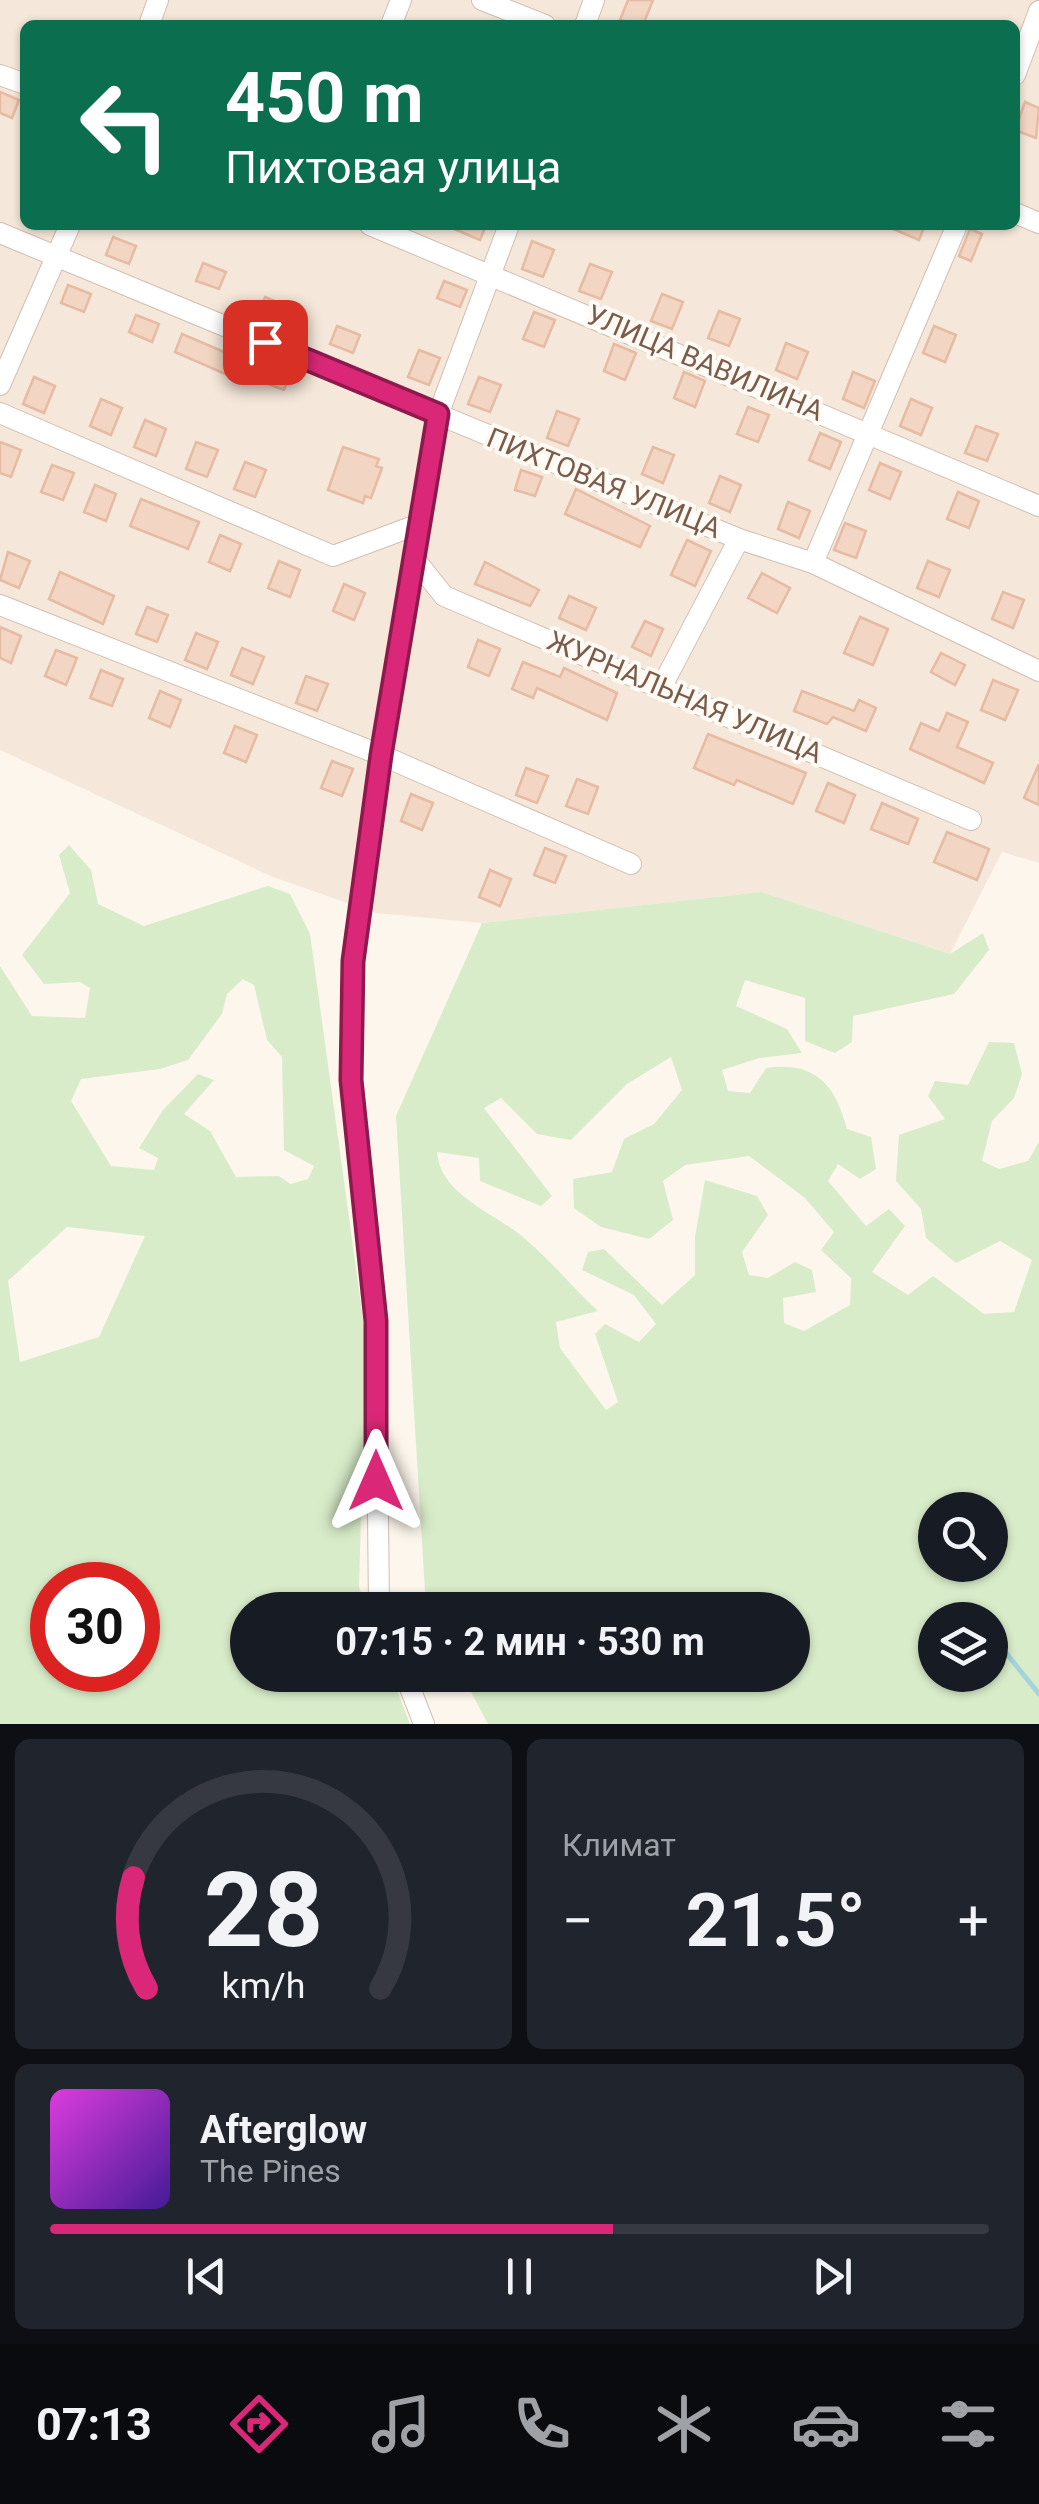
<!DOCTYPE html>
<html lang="ru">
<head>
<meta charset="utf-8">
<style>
	:root { --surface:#171b24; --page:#20242c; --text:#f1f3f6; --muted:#9ea1a6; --line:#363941; --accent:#db2777 }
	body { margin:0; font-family:Roboto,sans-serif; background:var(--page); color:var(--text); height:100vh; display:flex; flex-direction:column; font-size:38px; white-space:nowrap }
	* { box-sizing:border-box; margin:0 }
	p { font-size:32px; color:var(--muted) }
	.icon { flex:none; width:55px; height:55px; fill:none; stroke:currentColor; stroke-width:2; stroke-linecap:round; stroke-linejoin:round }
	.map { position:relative; height:1724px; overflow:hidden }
	.side { display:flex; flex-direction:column; gap:15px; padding:15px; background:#0d0f14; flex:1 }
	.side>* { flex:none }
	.top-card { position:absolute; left:20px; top:20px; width:1000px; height:210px; border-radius:15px; box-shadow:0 2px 8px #0004; background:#0b6e4f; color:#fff; overflow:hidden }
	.fabs { position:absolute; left:918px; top:1492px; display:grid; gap:20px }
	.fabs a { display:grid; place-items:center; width:90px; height:90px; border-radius:50%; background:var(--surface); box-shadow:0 2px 8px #0004; font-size:50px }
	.speed { position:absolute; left:30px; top:1562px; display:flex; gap:20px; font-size:50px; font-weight:700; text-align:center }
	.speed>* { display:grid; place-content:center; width:130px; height:130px; border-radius:50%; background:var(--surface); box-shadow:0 2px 8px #0004; line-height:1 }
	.speed .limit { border:15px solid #d22; background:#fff; color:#111 }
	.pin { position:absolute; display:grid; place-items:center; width:85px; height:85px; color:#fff; margin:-42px; border-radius:20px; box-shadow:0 5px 15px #0006 }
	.me { position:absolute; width:110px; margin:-55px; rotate:0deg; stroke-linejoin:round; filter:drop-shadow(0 0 8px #0008) }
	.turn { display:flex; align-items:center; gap:35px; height:210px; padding:0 40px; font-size:45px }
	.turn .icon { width:130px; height:130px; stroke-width:2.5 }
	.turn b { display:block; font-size:70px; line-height:85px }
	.big { font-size:75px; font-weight:700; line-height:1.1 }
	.side .tile { flex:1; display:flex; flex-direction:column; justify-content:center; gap:15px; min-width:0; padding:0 35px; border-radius:15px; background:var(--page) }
	.side .dial { align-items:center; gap:0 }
	.dial svg { height:260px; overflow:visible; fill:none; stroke:var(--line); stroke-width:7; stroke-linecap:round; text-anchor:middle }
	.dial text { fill:var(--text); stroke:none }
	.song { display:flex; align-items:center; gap:30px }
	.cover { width:120px; height:120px; border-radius:15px; background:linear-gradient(135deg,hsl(300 70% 55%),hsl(260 70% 35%)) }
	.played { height:10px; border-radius:5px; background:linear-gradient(90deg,var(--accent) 60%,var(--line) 60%) }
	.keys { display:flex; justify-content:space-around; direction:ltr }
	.heat { display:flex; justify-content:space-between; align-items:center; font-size:55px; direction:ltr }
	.side .tiles { flex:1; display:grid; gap:15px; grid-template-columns:1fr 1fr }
	.tile:last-child { grid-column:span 2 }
	.trip { position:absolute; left:230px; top:1592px; width:580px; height:100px; border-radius:50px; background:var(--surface); box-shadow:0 2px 8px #0004; font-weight:700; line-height:100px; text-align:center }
	.dock { display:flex; height:160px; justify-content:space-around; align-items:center; background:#090b0e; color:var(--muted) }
	.dock .icon { width:70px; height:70px }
	.dock .current { color:var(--accent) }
	.dock b { font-size:45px; color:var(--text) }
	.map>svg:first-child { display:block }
</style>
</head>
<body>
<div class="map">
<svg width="1039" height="1724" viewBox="0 0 1039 1724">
	<rect width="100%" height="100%" fill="#fdf6ec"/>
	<path fill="#f5e8da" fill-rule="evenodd" d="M0,0H1039V863L1002,852L950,954L761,892L482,923L376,913L273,877L0,750ZM25,25H1015V225H25Z"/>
	<g fill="#d8ecc9" fill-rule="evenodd">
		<path d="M69,845L91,870L98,904L144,926L268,886L290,894L310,934L366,1341L359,1587L367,1610H248V1675H391L410,1724H0V966L32,1016L85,1018L90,988L80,982L44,984L22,955L70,893L59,855ZM243,979L254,985L267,1040L282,1057L284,1150L314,1166L308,1179L290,1184L279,1176L236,1177L210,1131L184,1114L214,1080L198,1074L163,1110L139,1148L158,1158L154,1170L111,1166L71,1101L81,1079L160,1069L188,1060L222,1014L227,994ZM67,1227L145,1236L99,1337L20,1362L8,1281ZM52,1585H138V1670H52Z"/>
		<path d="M761,892L950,954L983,933L989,950L954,994L853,1016L852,1042L835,1053L805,1041V998L745,980L736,1006L787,1029L802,1053L759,1058L722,1070L728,1091L750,1093L766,1068C815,1061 835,1084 847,1129L871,1137L876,1169L860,1179L838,1164L828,1181L866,1226L889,1209L905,1226L872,1272L908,1295L933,1276L984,1314L1014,1312L1032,1260L1000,1241L956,1263L926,1238L921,1209L896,1181L899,1135L945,1119L928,1096L935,1081L968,1085L989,1042L1014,1043L1022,1074L1014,1098L992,1121L982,1161L999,1169L1028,1161L1039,1142V1724H488L462,1675H792V1610L426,1608L396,1116L482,923ZM671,1057L682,1090L654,1124L624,1139L612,1172L573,1179L574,1208L601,1227L649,1239L673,1220L663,1181L685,1165L749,1156L805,1198L834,1232L821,1250L851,1278L850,1305L804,1331L784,1323L783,1298L816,1292L812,1270L795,1262L768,1278L749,1275L742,1252L768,1215L757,1196L705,1180L695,1237V1275L662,1305L604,1249L588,1252L582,1270L634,1295L656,1324L639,1342L605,1324L595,1334L618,1402L606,1410L560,1348L556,1322L598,1311C571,1286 546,1255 518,1233C489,1211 440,1193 437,1152L479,1158L480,1181L541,1206L552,1196L484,1108L501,1098L537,1134L571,1140L627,1084ZM935,1510H990V1565H935ZM935,1620H990V1675H935Z"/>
	</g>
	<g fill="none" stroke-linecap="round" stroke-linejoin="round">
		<g stroke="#a5d3da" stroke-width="5">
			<path d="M971,1609L979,1620"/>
			<path d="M990,1633L1039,1694"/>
		</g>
	</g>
	<g fill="#f3d5c3" stroke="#e6bba3" stroke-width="2.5">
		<path d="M628,0H653L643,25L620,20Z"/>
		<path d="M0,92L19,100L12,118L0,113Z"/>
		<path d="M1025,102L1039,108L1036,138L1015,130Z"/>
		<path d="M445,225H486L480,240Z"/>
		<path d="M884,225H925L919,240Z"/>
		<path d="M970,229L982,234L971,261L959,256Z"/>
		<path d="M113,237L136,246L129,264L106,255Z"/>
		<path d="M532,241L554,250L543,277L522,269Z"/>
		<path d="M203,263L226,272L219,289L196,281Z"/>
		<path d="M590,264L612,272L601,299L579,291Z"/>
		<path d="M444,281L467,290L460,307L437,298Z"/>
		<path d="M68,285L91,294L84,312L61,303Z"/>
		<path d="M662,294L683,302L672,329L651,321Z"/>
		<path d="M265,297L287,306L280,323L257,314Z"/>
		<path d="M719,311L740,319L729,346L708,338Z"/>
		<path d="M534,312L555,320L544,347L523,339Z"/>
		<path d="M136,315L159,324L152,342L129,332Z"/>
		<path d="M337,326L360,335L353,353L330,344Z"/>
		<path d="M934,326L956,335L945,362L923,353Z"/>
		<path d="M182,334L266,370L268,364L291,373L284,390L241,374L239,380L175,352Z"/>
		<path d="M786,343L808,352L797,379L776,370Z"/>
		<path d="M614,344L636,353L625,380L604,371Z"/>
		<path d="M419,350L440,358L429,385L408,377Z"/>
		<path d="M684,372L705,381L695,407L674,398Z"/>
		<path d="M853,372L875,381L864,408L843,399Z"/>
		<path d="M34,377L55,386L44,413L23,404Z"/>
		<path d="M479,377L501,385L490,412L468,404Z"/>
		<path d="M101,399L122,408L111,435L90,426Z"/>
		<path d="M911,399L932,408L921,435L900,426Z"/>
		<path d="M748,407L769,415L758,442L737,434Z"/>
		<path d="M557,411L579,419L568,446L547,438Z"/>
		<path d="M145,420L166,429L156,456L134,447Z"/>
		<path d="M976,426L998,434L987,461L965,453Z"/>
		<path d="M820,433L841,442L830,469L809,460Z"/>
		<path d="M0,442L21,450L11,477L0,473Z"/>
		<path d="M196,442L218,450L207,477L186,469Z"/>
		<path d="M343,447L379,459L376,466L382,468L371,498L365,496L363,503L328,490Z"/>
		<path d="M653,447L674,455L663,483L642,474Z"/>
		<path d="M245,462L266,470L255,497L234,489Z"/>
		<path d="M880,463L901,472L890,499L869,490Z"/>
		<path d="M52,465L74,473L63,500L41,492Z"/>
		<path d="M521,470L542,477L535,496L515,490Z"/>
		<path d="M720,476L741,485L730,512L709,503Z"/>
		<path d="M95,485L116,494L106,521L84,512Z"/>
		<path d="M576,489L650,526L640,547L565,514Z"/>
		<path d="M958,492L979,501L969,528L947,519Z"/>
		<path d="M141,499L199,522L188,549L130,526Z"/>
		<path d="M788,502L810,511L799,538L778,529Z"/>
		<path d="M845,523L866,531L856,558L834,550Z"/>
		<path d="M220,535L241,544L230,571L209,562Z"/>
		<path d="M687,540L711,551L695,586L671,575Z"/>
		<path d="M8,552L30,561L19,588L0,580Z"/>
		<path d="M279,561L300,570L290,597L268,588Z"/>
		<path d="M928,561L950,570L939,597L917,588Z"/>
		<path d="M485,562L539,590L530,606L475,584Z"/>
		<path d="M60,572L114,596L103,624L49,599Z"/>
		<path d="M762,573L790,588L777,613L748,598Z"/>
		<path d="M344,584L365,593L354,620L333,611Z"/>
		<path d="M1003,592L1024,600L1013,628L992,619Z"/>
		<path d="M569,596L596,608L586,630L559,618Z"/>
		<path d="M147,607L168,615L157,642L136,634Z"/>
		<path d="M860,617L888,629L873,665L844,653Z"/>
		<path d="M645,621L663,629L651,656L632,647Z"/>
		<path d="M0,627L21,636L11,663L0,658Z"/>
		<path d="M196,633L218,642L207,669L185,660Z"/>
		<path d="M478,640L500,649L489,676L468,667Z"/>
		<path d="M242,648L264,657L253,684L231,675Z"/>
		<path d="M56,650L77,658L66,685L45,676Z"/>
		<path d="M941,653L965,665L955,685L931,672Z"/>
		<path d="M523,662L560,677L564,668L617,693L607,720L537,688L533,698L512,689Z"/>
		<path d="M101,670L123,679L112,706L90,698Z"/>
		<path d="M306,676L328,684L317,711L296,703Z"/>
		<path d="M993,680L1018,690L1005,720L981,710Z"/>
		<path d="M160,691L181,700L170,727L149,718Z"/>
		<path d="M802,691L854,711L859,700L876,708L866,731L833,717L827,724L794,711Z"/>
		<path d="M947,713L968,722L957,747L993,763L984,783L910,749L921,723L939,731Z"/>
		<path d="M235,726L257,735L246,762L224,753Z"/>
		<path d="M708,734L806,773L793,804L737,780L734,785L694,768Z"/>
		<path d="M332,761L353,769L342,796L321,788Z"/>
		<path d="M1039,764V805L1024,798Z"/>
		<path d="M526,768L548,776L537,803L516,795Z"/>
		<path d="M577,779L598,787L588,814L566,806Z"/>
		<path d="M828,783L855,795L844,823L816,811Z"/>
		<path d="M411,794L433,803L422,830L401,821Z"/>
		<path d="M882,803L918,819L908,844L871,829Z"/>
		<path d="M947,832L989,849L977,880L934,862Z"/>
		<path d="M545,848L566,856L555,883L534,875Z"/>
		<path d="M490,870L511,879L500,906L479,897Z"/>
	</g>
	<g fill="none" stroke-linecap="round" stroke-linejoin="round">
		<g stroke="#d1beb0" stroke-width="22">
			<g id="minor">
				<path d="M482,0L545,25"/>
				<path d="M149,25L158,0"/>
				<path d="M391,25L401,0"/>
				<path d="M585,25L594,0"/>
				<path d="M0,75L25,84"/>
				<path d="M1015,75L1039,11"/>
				<path d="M1015,213L1039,223"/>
				<path d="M370,225L1039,506"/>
				<path d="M0,233L739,539L813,563L1039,671"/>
				<path d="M0,385L70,225"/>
				<path d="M0,413L333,556L419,524"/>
				<path d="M413,557L444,596L971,820"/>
				<path d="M813,563L957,225"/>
				<path d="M0,605L381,755L631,864"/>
				<path d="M662,686L739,539"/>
				<path d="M379,1610L376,1321L351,1080L353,961L381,755L438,415L509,225"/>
				<path d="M405,1675L424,1724"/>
			</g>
		</g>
		<use href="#minor" stroke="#fff" stroke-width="20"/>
	</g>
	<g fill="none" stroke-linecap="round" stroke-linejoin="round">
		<g stroke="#8e194d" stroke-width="25">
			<path id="route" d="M265,342L438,414L381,755L353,961L351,1080L376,1321V1481"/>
		</g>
		<use href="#route" stroke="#db2777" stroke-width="18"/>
	</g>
	<g text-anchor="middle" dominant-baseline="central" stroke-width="8" stroke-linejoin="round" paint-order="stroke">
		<g font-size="28" fill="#7a5c4d" stroke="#fffaf3">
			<text transform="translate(705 363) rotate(23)">УЛИЦА ВАВИЛИНА</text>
			<text transform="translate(604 483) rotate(22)">ПИХТОВАЯ УЛИЦА</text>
			<text transform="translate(685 697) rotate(23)">ЖУРНАЛЬНАЯ УЛИЦА</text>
		</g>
	</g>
</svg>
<div class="fabs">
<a><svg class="icon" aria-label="search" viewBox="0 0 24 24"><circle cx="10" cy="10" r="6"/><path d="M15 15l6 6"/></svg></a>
<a><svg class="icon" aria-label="layers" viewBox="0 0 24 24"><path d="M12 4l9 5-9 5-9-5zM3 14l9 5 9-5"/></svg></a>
</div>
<div class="speed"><div class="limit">30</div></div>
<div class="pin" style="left:265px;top:342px;background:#d93025"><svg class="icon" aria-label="arrive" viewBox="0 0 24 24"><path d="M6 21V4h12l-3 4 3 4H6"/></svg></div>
<svg class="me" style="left:376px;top:1481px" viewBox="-20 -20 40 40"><path d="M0-17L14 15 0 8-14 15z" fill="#db2777" stroke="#fff" stroke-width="4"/></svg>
<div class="trip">07:15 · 2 мин · 530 m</div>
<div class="top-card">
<div class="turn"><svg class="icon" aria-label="left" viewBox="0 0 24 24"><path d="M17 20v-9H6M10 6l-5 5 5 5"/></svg><div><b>450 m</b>Пихтовая улица</div></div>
</div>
</div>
<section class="side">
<div class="tiles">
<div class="tile dial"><svg viewBox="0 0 100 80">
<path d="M14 69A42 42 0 1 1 86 69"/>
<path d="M14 69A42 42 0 0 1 10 35" stroke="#db2777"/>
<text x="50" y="56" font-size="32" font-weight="700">28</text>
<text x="50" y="72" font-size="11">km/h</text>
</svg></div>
<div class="tile"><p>Климат</p>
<div class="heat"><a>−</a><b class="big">21.5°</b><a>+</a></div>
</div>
<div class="tile">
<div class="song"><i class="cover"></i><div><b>Afterglow</b><p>The Pines</p></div></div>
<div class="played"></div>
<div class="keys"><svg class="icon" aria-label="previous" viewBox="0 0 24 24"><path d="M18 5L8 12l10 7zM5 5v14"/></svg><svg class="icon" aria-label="pause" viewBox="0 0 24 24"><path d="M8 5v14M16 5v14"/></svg><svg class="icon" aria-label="next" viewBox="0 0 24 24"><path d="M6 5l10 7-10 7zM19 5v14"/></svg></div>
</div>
</div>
</section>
<nav class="dock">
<b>07:13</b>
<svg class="icon current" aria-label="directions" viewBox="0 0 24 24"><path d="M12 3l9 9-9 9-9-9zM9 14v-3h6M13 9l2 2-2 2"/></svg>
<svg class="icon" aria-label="music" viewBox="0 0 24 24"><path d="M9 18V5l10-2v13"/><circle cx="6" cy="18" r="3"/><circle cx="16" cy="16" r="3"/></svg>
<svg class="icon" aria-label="phone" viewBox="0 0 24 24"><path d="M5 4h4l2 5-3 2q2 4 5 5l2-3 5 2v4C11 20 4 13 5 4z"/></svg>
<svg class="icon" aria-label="climate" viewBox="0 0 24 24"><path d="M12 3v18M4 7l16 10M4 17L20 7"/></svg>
<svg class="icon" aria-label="car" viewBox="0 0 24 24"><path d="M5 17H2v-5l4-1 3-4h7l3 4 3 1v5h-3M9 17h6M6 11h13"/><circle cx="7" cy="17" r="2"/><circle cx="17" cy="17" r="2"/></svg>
<svg class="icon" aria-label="filters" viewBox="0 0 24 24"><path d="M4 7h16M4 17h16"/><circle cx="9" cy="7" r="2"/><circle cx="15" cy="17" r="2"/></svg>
</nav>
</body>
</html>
